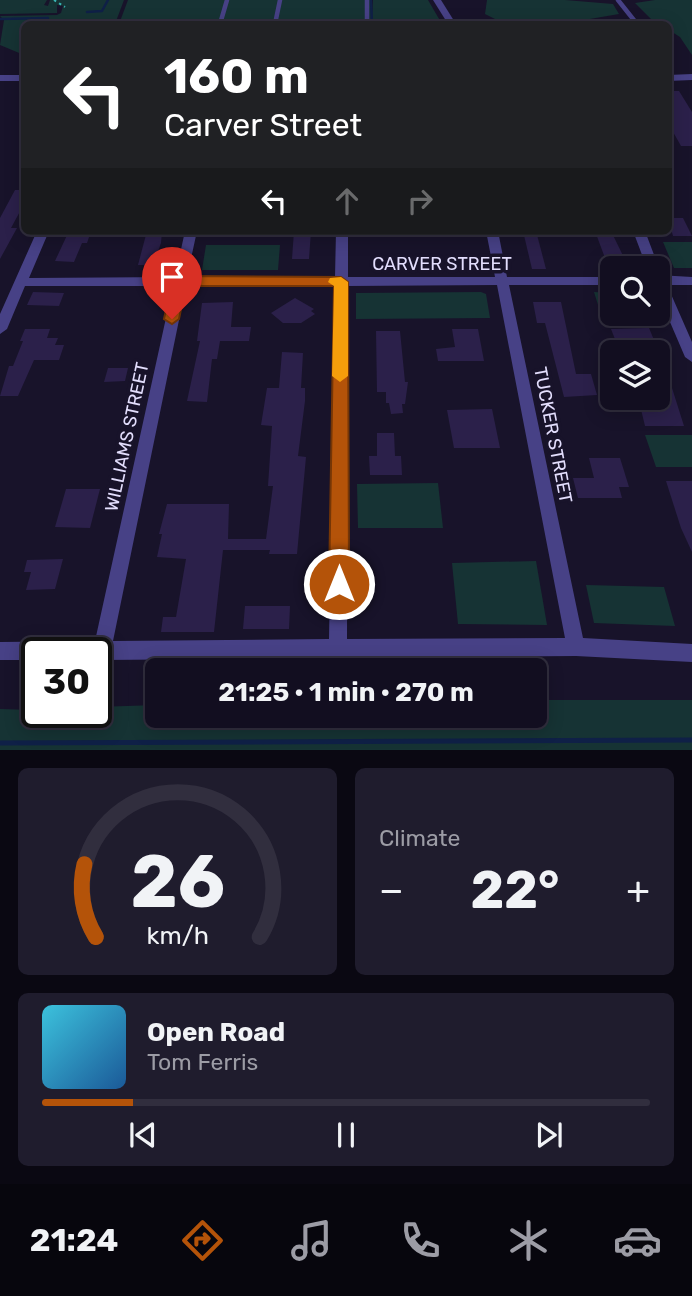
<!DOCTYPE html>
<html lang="en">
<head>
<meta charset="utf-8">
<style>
	:root { --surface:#120e20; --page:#1f1c2d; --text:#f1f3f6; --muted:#9c9ca5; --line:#312e3e; --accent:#b45309 }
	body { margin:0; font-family:Rubik,sans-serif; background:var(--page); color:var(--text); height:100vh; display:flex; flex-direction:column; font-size:26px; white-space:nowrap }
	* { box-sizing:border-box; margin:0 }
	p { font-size:23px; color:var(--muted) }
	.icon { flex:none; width:38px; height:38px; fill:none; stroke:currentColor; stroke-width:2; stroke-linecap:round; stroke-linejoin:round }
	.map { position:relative; height:750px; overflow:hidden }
	.side { display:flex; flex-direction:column; gap:18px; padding:18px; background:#0a0812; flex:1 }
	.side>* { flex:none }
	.banner { position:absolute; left:21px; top:21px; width:651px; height:214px; border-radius:10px; box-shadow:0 4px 18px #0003,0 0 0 2px var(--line); background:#202124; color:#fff; overflow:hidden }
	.fabs { position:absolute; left:600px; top:256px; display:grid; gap:14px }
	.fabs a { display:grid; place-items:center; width:70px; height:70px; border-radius:10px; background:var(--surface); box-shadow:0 4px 18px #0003,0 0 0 2px var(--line); font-size:35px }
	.speed { position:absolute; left:21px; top:637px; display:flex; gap:14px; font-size:35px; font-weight:700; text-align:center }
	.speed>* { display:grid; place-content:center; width:91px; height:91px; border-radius:50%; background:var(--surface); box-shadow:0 4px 18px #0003,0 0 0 2px var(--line); line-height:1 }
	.speed .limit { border:4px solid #111; border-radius:10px; background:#fff; color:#111 }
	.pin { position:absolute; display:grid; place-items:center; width:60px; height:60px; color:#fff; margin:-72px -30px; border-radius:50% 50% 50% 0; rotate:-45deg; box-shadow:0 0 7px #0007 }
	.pin .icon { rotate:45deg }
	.me { position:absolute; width:77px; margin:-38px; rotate:0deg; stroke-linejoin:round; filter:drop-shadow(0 0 5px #0008) }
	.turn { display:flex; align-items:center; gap:24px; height:147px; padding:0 28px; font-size:32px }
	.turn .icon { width:91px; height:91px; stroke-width:2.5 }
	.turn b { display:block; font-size:49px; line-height:60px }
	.lanes { display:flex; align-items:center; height:66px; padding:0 28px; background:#0003; justify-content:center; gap:35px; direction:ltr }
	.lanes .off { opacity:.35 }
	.big { font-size:52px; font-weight:700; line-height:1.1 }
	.side .tile { flex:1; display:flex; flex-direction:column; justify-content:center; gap:10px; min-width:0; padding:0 24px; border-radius:10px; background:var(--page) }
	.side .dial { align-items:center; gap:0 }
	.dial svg { height:182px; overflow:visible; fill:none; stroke:var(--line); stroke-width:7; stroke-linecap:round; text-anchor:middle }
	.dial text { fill:var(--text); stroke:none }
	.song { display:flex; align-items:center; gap:21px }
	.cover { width:84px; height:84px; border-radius:10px; background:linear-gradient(135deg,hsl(190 70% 55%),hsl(210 70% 35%)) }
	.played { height:7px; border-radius:4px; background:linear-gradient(90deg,var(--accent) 15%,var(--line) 15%) }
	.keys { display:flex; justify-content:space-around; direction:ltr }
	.heat { display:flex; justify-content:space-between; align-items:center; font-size:38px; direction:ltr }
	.side .tiles { flex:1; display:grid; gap:18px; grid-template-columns:1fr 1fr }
	.tile:last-child { grid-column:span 2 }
	.trip { position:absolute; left:145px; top:658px; width:402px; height:70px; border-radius:10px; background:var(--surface); box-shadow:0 4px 18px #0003,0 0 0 2px var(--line); font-weight:700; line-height:70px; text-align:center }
	.tab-bar { display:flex; height:112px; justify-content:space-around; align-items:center; background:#07060d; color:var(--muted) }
	.tab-bar .icon { width:49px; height:49px }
	.tab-bar .current { color:var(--accent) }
	.tab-bar b { font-size:32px; color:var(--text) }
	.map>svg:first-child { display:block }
</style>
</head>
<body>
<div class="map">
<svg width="692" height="750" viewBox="0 0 692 750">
	<rect width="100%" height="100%" fill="#18132a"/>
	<g fill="#163334">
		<path d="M0,0H47L44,5L48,6L50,0H124L115,24H24V55L0,45L4,20L0,16L57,15L61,13L63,6L57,5V13L0,14Z"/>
		<path d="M128,0H371L372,19L373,0H428L442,24H119Z"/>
		<path d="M487,0H565L613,4L619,14L584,20L585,24H505L485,14Z"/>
		<path d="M655,0H692V55L680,37L669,30L668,24L653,21L635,3Z"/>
		<path d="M663,242H692V268H674Z"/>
		<path d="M206,245H280L278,270H202Z"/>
		<path d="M481,292L486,294L490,318L356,319V293Z"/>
		<path d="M594,292L612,293V313H654L659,325L604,324Z"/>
		<path d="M645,435H692V467H656Z"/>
		<path d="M438,483L443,528H358L357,484Z"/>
		<path d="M536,561L547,625L458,624L452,563Z"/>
		<path d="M586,585L664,587L675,626L594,623Z"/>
		<path d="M536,700H692V750H0V709L96,712V707L157,705L158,716H536Z"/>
	</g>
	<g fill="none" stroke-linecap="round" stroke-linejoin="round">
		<g stroke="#0f2047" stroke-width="2.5">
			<path d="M371,0L372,24"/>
			<path d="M87,12L102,11L108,0"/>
			<path d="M0,19L48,18"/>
		</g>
		<path stroke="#0f2047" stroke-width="5" d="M0,743L692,740"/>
	</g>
	<g fill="#2b204a">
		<path d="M668,91H679L692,112V146H681L668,123Z"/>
		<path d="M15,190H24V204L11,228H17L0,259V218Z"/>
		<path d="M668,218H683L692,236H673Z"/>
		<path d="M69,231H91L87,243H82L74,262L55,261Z"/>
		<path d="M147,231H162L161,243L153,265H138Z"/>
		<path d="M294,231H311L309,259H292Z"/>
		<path d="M523,231H536L546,269H532Z"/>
		<path d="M595,231H611L628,266H608Z"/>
		<path d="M33,292L64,293L59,306L27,305Z"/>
		<path d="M295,298L314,309L311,311L315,314L301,323H283L271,313Z"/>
		<path d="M233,302L231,327H251L249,341H220L217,359H212L207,402L187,401L200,341H197L202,303Z"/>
		<path d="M533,302H561L576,374H591L597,395L564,397L545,323H537Z"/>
		<path d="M649,328L659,352H620L611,329Z"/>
		<path d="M25,329H50L47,338H58L55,345H64L59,360H34L18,396H0L9,366H13L23,341H20Z"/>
		<path d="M452,329H478L484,361H438L436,349L455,347Z"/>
		<path d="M376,331H400L405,382H408L405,404H402L403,413L391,414L389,403H386V392H377Z"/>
		<path d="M282,352L303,353L301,388H305V401L298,456L306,457L297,554H269L270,550H223L214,632H161L163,617H176L186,559L157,557L162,534H159L167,504H229L228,539H266L273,486H268L272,426L261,425L267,388H279Z"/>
		<path d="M108,368H128L125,381L104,382Z"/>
		<path d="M658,388H672L684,426H645L638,397H658Z"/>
		<path d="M492,409L500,448H454L447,410Z"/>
		<path d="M377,433H394L395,456H401L402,475H370L369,456H377Z"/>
		<path d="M589,458H620L629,487H619L622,498H578L573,478H594Z"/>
		<path d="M666,481H692V552L681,528Z"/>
		<path d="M66,489H100L90,528L55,527Z"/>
		<path d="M63,559L55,589L26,590L31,572H24L27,560Z"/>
		<path d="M245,606H290L289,629H243Z"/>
	</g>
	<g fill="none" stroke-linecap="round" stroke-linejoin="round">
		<path stroke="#39b6b5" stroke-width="2" stroke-dasharray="2.5 3.5" stroke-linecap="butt" d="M54,0L65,7"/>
		<g stroke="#474186" stroke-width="4.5">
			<path d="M367,0V24"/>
			<path d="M618,0L637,24"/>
			<path d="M220,24L227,0"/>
			<path d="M275,24L280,0"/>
		</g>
		<g fill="#474186" fill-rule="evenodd">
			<path d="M433,0H441L456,24H448Z"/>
			<path d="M692,74V80L668,81V75Z"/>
			<rect x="0" y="75" width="24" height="6"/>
			<path d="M37,231H49L29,278L175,277L185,231H197L187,277H335L336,231H348V277H495L486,231H498L507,277H612V285H509L583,638L692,644V662L576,656L102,660H96V653H37V660H0V642L95,641L173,286H25L7,329L0,334V314ZM497,285L565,638L347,639L348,286ZM186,286H335L329,639L113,641Z"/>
			<path d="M633,231H645L659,268L658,270V268H647Z"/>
			<path d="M658,275L692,277V285H667L692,342V362L685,357L658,294Z"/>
		</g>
	</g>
	<path fill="#b45309" stroke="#753606" stroke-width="2" d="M180,276L341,277L348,282L349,584L346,590L339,593L332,590L329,584L334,286H186L179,319L172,324L164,319L172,281Z"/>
	<path fill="#f59e0b" d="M341,277L348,282V376L340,382L332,376L334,286L328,282L330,278Z"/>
	<g text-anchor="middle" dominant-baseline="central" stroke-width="7" stroke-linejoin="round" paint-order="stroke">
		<g font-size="18" fill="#e3defd" stroke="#18132a">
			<text x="442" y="264">CARVER STREET</text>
			<text transform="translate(553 435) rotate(79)">TUCKER STREET</text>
			<text transform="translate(127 437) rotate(-78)">WILLIAMS STREET</text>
		</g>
	</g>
</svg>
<div class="fabs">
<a><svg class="icon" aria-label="search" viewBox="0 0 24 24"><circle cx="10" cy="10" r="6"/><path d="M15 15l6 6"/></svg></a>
<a><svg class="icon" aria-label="layers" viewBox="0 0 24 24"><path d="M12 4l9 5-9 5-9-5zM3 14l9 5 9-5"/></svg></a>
</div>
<div class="speed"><div class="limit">30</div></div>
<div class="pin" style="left:172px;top:319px;background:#d93025"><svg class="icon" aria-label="arrive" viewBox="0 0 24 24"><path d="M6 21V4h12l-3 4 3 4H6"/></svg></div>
<svg class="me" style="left:339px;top:584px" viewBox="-20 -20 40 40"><circle r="17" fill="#b45309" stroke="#fff" stroke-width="3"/><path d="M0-11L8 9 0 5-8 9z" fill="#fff"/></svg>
<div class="trip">21:25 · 1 min · 270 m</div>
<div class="banner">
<div class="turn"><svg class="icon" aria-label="left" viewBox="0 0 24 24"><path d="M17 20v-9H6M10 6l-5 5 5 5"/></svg><div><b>160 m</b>Carver Street</div></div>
<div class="lanes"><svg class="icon" aria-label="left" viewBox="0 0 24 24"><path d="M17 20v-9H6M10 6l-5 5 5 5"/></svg><svg class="icon off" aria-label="ahead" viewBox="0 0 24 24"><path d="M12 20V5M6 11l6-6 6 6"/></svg><svg class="icon off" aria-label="right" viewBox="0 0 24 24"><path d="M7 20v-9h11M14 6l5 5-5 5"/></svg></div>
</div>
</div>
<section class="side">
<div class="tiles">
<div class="tile dial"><svg viewBox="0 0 100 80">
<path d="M14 69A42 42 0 1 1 86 69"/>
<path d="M14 69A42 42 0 0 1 9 37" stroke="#b45309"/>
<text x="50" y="56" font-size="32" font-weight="700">26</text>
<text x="50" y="72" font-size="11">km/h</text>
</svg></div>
<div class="tile"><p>Climate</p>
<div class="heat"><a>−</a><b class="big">22°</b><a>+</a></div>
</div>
<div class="tile">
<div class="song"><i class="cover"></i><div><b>Open Road</b><p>Tom Ferris</p></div></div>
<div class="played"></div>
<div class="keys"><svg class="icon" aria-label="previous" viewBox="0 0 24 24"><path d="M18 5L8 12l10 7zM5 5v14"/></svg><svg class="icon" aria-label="pause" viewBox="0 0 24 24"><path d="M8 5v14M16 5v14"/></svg><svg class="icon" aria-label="next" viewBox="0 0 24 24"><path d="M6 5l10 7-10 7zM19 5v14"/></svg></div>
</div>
</div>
</section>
<nav class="tab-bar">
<b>21:24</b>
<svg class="icon current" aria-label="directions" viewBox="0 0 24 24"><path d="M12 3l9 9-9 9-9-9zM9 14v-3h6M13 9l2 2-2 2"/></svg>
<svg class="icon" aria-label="music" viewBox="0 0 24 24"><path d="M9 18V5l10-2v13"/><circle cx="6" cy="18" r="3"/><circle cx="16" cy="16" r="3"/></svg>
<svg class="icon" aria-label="phone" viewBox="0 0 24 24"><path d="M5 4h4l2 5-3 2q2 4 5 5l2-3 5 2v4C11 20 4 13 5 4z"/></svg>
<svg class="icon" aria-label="climate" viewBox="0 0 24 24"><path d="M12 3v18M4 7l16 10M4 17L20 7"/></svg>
<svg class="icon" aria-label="car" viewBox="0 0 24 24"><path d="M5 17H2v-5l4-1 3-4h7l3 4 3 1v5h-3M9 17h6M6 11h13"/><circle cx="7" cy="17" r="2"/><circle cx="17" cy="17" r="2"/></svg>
</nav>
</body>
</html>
